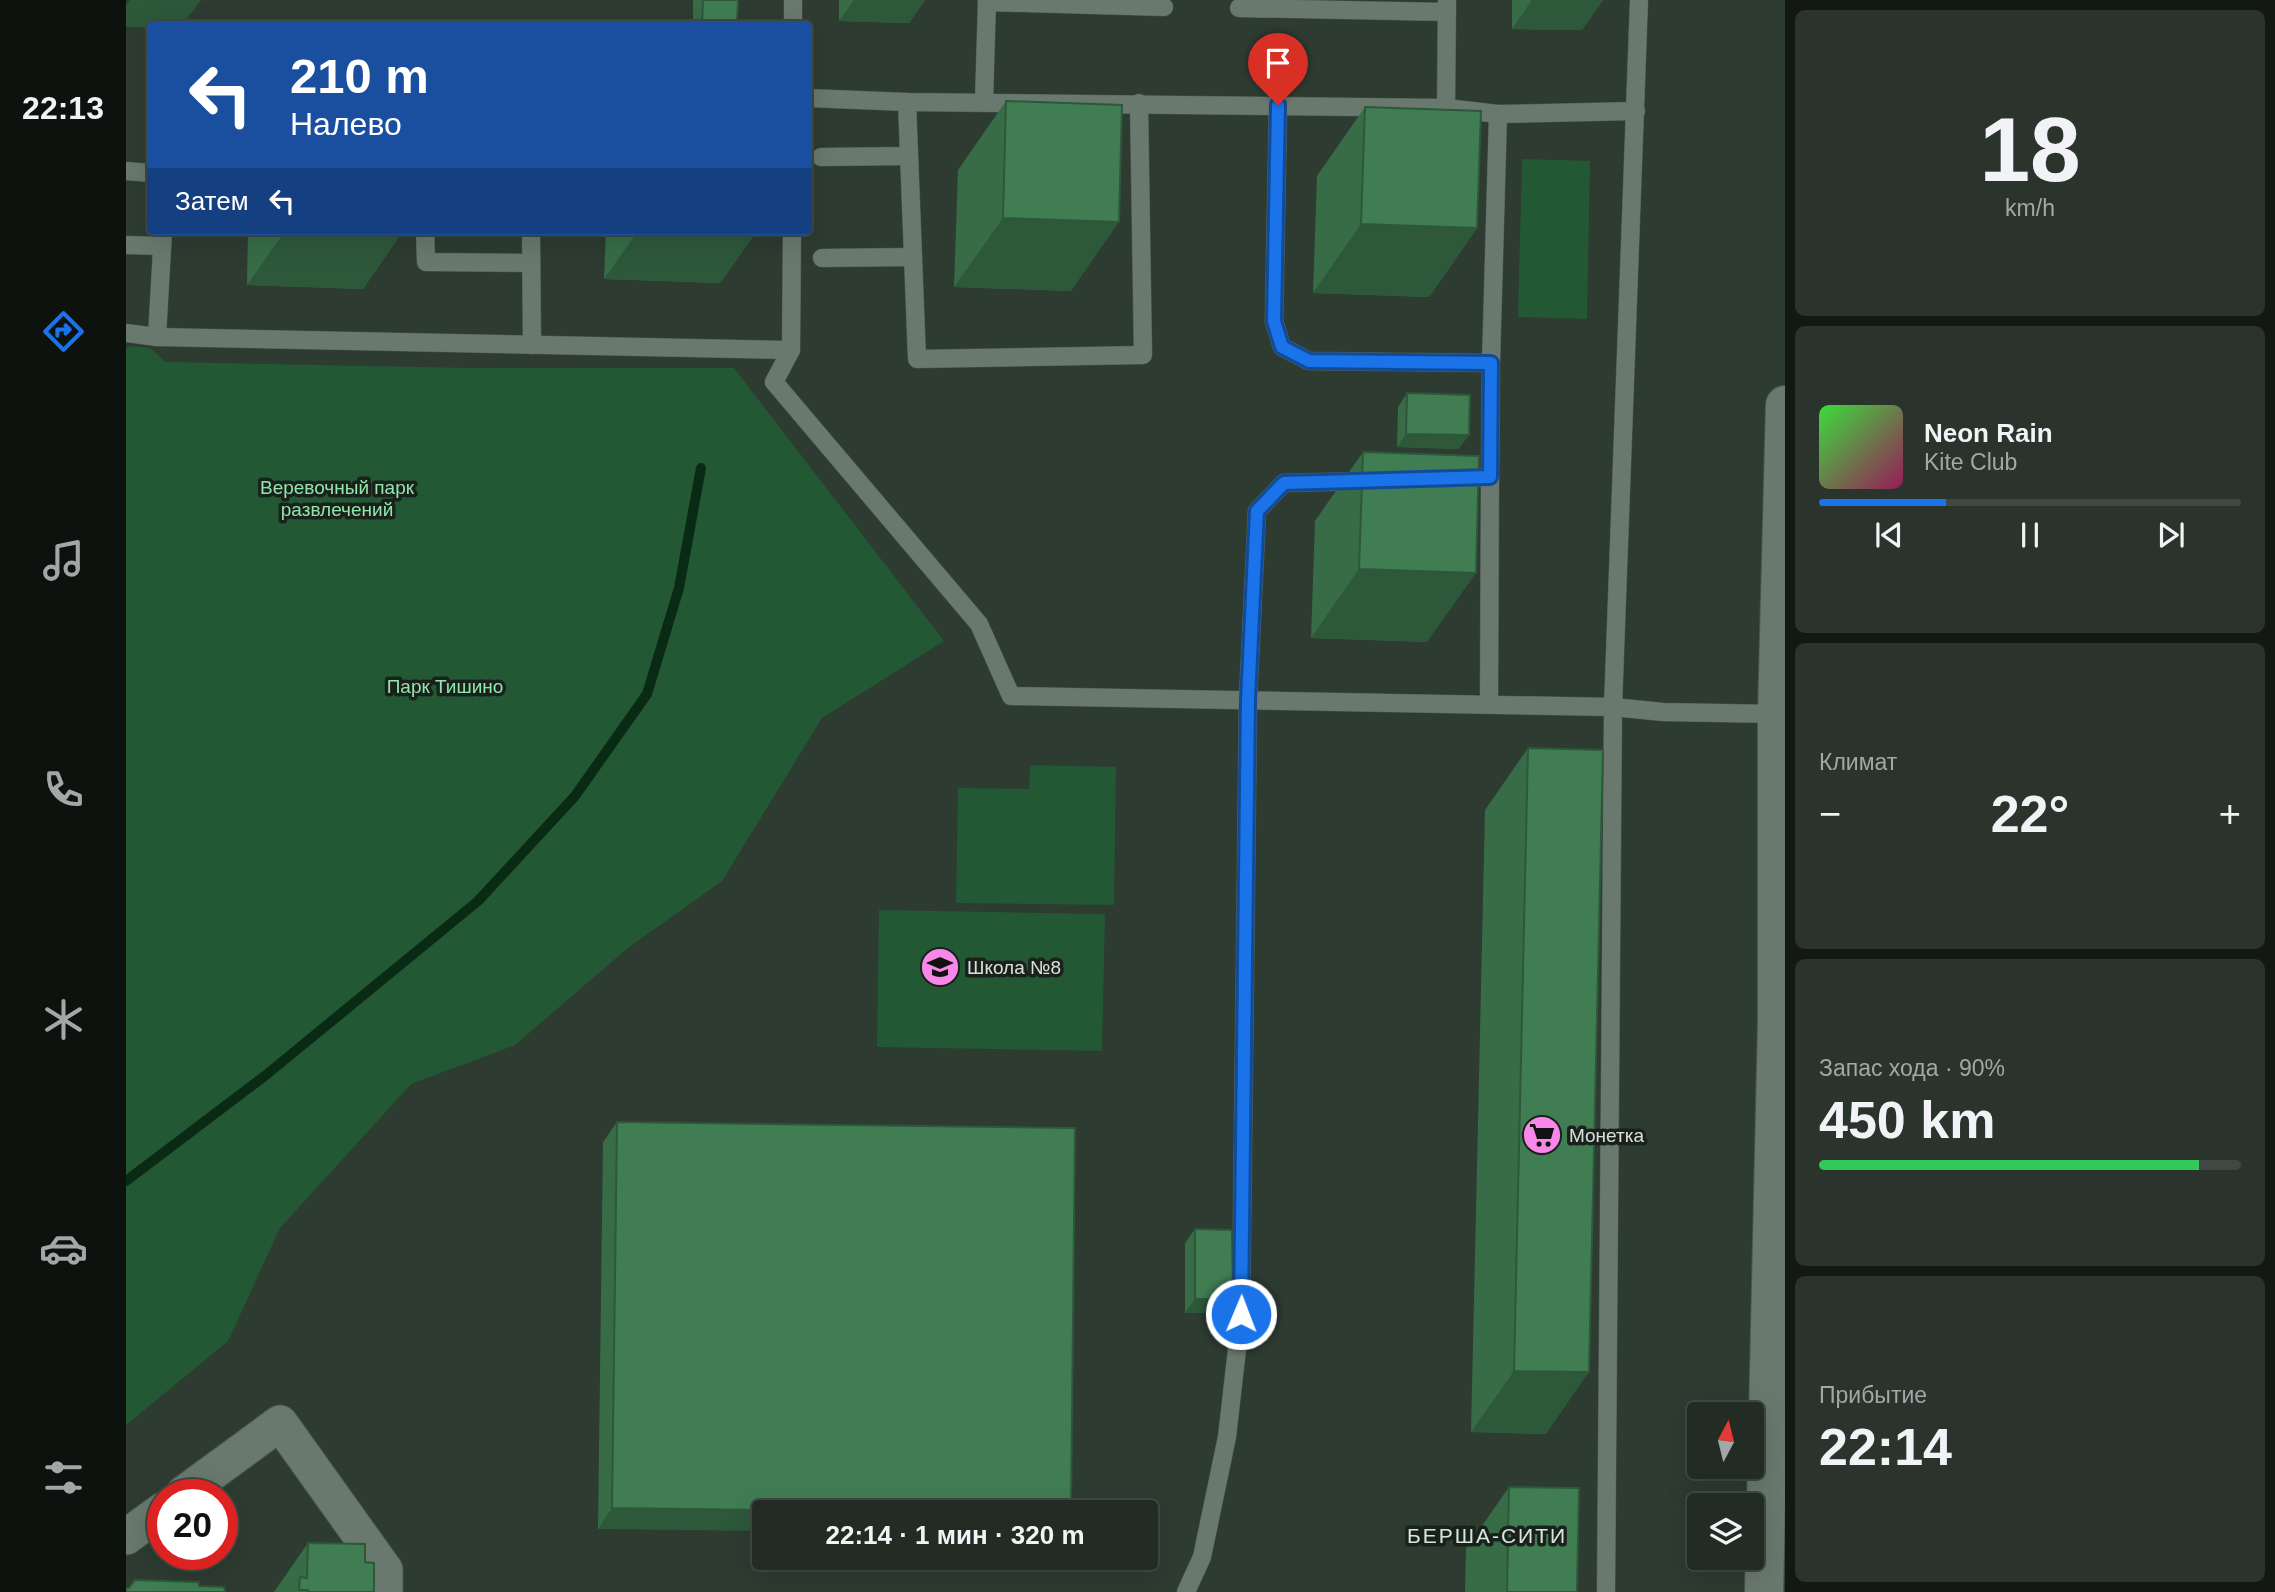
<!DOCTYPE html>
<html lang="ru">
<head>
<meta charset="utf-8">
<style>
	:root { --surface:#222c25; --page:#2a342d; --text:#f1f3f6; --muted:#a2a7a7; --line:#3f4842; --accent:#1a73e8 }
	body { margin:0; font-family:Helvetica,sans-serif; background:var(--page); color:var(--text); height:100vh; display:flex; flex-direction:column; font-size:26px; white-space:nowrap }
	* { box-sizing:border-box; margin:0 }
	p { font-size:23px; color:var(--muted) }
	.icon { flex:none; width:38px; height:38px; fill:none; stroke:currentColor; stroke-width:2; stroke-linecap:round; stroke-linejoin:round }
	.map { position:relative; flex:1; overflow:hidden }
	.sheet { display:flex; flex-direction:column; gap:10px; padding:10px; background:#131814; width:490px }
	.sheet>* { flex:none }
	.hud { position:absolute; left:21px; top:21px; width:665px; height:214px; border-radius:7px; box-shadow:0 7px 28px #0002,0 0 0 2px var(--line); background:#1a4fa0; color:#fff; overflow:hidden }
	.needle { width:46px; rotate:7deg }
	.fabs { position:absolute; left:1561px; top:1402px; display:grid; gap:14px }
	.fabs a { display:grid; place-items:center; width:77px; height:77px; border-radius:7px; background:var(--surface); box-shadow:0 7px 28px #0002,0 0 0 2px var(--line); font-size:35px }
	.speed { position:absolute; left:21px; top:1479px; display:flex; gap:14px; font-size:35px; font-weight:700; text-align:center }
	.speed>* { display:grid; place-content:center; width:91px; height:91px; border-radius:50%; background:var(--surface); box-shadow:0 7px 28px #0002,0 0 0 2px var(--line); line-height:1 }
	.speed .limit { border:10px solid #d22; background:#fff; color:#111 }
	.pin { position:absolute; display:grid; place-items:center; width:60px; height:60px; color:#fff; margin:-72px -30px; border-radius:50% 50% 50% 0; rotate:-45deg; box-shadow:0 0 7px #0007 }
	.pin .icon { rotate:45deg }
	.me { position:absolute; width:77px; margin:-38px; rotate:1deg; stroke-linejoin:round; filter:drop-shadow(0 0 5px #0008) }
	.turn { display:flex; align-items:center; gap:24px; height:147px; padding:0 28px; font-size:32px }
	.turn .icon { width:91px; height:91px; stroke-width:2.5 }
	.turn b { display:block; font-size:49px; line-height:60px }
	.then { display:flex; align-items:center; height:66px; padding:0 28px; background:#0003; gap:14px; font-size:26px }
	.big { font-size:52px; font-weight:700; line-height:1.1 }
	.sheet .tile { flex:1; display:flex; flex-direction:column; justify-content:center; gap:10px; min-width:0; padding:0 24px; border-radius:10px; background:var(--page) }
	.sheet .dial { align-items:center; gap:0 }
	.dial b { font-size:91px; line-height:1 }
	.song { display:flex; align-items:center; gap:21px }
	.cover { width:84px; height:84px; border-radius:10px; background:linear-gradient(135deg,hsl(120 70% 55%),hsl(330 70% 35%)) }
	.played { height:7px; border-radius:4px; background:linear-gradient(90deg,var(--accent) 30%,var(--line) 30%) }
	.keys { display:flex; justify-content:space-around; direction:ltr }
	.heat { display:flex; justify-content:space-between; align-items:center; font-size:38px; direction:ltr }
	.charge { height:10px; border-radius:5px; background:linear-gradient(90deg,#34c759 90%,var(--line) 0) }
	.trip { position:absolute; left:626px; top:1500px; width:406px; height:70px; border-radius:7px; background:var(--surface); box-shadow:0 7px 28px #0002,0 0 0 2px var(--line); font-weight:700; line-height:70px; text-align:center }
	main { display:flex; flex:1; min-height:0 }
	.tab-bar { display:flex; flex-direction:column; width:126px; justify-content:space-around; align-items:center; background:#0e120f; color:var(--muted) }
	.tab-bar .icon { width:49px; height:49px }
	.tab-bar .active { color:var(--accent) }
	.tab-bar b { font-size:32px; color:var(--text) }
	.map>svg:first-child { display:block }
</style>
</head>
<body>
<main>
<nav class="tab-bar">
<b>22:13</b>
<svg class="icon active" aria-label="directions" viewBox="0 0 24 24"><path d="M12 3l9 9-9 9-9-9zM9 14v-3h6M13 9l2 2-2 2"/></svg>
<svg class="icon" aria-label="music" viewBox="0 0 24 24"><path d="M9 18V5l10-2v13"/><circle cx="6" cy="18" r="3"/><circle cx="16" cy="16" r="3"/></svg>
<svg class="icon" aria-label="phone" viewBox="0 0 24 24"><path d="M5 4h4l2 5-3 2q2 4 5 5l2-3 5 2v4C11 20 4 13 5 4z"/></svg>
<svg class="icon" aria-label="climate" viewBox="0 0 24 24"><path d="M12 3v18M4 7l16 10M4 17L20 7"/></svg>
<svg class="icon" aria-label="car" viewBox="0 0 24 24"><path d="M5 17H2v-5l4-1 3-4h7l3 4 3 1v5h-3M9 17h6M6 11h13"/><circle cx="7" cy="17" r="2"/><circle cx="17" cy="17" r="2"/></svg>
<svg class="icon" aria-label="filters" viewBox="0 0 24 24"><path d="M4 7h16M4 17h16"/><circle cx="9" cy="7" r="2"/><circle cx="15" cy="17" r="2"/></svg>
</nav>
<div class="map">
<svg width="1659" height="1592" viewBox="0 0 1659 1592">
	<rect width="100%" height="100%" fill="#2d3b31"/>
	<g fill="#235835">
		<path d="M1396,159L1464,161L1461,319L1392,317Z"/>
		<path d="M5,346L24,348L40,362L344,368H608L818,641L696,718L596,881L503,947L389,1045L285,1084L154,1228L102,1341L0,1425V348Z"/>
		<path d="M904,765L990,767L988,905L830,903L832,788L903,789Z"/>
		<path d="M753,910L979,914L976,1051L751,1047Z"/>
	</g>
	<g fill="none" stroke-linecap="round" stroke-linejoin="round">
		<path stroke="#092b16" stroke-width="10" d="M0,1181L140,1075L352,901L449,796L521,694L553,588L575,468"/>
		<g stroke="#4c574f" stroke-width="19">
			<g id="lane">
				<path d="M1513,0L1487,707L1537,712L1651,714"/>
				<path d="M861,2L1038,7"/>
				<path d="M1113,8L1321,12"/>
				<path d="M667,24V0"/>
				<path d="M682,98L781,102L1320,108L1372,114L1510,111"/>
				<path d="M781,102L791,359L1017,355L1013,103"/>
				<path d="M858,102L861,0"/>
				<path d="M1152,105L1148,321L1156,347L1183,361L1365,363L1372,114"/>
				<path d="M1320,108L1321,0"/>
				<path d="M695,157L783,156"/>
				<path d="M0,171L24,173"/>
				<path d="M299,231L300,262L405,263"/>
				<path d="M405,231L406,345"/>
				<path d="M666,231L665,350L648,382L853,624L885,696L1487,707L1480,1592"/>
				<path d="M0,245L36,246"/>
				<path d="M696,258L787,257"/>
				<path d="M0,333L31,337L665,350"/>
				<path d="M31,337L37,231"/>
				<path d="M1364,477L1365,363"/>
				<path d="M1330,478L1364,477L1363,704"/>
				<path d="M1060,1592L1076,1557L1101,1437L1115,1314L1122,700L1131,511L1158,483L1239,481"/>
			</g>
		</g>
		<g stroke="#4c574f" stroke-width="37">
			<g id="street">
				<path d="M57,1494L154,1423L259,1570V1592"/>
				<path d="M0,1537L37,1510"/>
			</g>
		</g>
		<g stroke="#4c574f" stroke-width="40">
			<path id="secondary" d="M1638,1592L1651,1021V714L1659,405"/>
		</g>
		<use href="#lane" stroke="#69796d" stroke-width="18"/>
		<use href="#street" stroke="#69796d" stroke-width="35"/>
		<use href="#secondary" stroke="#69796d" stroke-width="38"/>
	</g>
	<g fill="#376c47">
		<path d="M567,0H612L611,24H567Z"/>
		<path d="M713,0H799L783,23L713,21Z"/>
		<path d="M1386,0H1477L1456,30L1386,29Z"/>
		<path d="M880,101L945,291L828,287L832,170Z"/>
		<path d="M1239,107L1351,228L1303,297L1187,293L1191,176Z"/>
		<path d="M122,231H277L237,289L121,285Z"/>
		<path d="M480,231H631L594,283L478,279Z"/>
		<path d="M1281,393L1333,449L1271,447L1272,407Z"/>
		<path d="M1237,452L1301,642L1185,638L1189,521Z"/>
		<path d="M1402,748L1420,1434L1345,1432L1359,810Z"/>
		<path d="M491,1122L945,1512L472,1529L477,1142Z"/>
		<path d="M1069,1229L1097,1313H1059V1243Z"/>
		<path d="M1383,1487L1451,1592H1339L1340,1549Z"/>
		<path d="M182,1543L239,1562L248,1592H148Z"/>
	</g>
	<g fill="#2d583a">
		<path d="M4,0H75L57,24H24V27H0V5Z"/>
		<path d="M728,0H799L783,23L713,21Z"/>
		<path d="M1406,0H1477L1456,30L1386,29Z"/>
		<path d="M877,218L993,222L945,291L828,287Z"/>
		<path d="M1235,224L1351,228L1303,297L1187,293Z"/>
		<path d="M159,231H277L237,289L121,285Z"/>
		<path d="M512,231H631L594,283L478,279Z"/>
		<path d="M1280,434L1343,435L1333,449L1271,447Z"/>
		<path d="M1233,569L1350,573L1301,642L1185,638Z"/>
		<path d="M1069,1299H1107L1097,1313H1059Z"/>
		<path d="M1388,1371L1463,1372L1420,1434L1345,1432Z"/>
		<path d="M486,1508L791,1512H639V1531L472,1529Z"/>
	</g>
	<g fill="#407d53" stroke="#2d583a" stroke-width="2">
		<path d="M577,0H612L611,24H576Z"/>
		<path d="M880,101L996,105L993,222L877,218Z"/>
		<path d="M1239,107L1355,111L1351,228L1235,224Z"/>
		<path d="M1281,393L1344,395L1343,435L1280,434Z"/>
		<path d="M1237,452L1353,456L1350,573L1233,569Z"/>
		<path d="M1402,748L1477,750L1463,1372L1388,1371Z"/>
		<path d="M491,1122L949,1128L945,1512H791L486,1508Z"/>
		<path d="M1069,1229L1106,1230L1107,1299H1069Z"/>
		<path d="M1383,1487L1453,1488L1451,1592H1381Z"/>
		<path d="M182,1543L239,1544V1562L248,1563V1592H182V1590H173L174,1577L181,1578Z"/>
		<path d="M9,1580L73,1582V1586L98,1587L99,1592H0V1588H3Z"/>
	</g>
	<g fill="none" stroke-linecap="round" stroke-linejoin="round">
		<g stroke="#114b97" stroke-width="18">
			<path id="route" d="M1115,1314L1122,700L1131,511L1158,483L1364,477L1365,363L1183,361L1156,347L1148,321L1152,105"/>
		</g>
		<use href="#route" stroke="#1a73e8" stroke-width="12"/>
	</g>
	<defs>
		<g id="school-disc" transform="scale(2.0125)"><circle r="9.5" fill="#f987e9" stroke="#1a211c"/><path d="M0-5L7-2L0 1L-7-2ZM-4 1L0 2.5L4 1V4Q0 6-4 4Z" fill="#111"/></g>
		<g id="supermarket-disc" transform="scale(2.0125)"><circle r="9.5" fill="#f987e9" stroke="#1a211c"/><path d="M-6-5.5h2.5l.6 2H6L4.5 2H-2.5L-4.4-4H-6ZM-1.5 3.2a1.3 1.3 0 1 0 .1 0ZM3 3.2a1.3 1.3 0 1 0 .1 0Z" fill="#111"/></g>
	</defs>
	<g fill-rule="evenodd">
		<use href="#school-disc" x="814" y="967"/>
		<use href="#supermarket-disc" x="1416" y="1135"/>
	</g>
	<g text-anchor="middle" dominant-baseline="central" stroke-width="7" stroke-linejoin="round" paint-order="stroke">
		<g font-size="19" fill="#8fe6a8" stroke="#1a211c">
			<text x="211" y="487">Веревочный парк<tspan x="211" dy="22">развлечений</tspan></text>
			<text x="319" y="686">Парк Тишино</text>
		</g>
		<g font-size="19" fill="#d8e0da" stroke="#1a211c" text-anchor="start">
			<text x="841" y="967">Школа №8</text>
			<text x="1443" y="1135">Монетка</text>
		</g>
		<g font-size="21" letter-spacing="2" fill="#d6e7da" stroke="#1a211c">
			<text x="1361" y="1535">БЕРША-СИТИ</text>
		</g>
	</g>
</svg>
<div class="fabs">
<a><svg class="needle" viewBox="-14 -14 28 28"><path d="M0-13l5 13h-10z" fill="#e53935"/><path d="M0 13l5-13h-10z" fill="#a2a7a7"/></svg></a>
<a><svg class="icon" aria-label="layers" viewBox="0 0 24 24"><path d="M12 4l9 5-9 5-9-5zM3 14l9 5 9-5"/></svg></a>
</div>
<div class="speed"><div class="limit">20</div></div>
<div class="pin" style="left:1152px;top:105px;background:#d93025"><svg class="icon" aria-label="arrive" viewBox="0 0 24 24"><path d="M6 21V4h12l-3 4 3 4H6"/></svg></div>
<svg class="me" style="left:1115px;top:1314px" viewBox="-20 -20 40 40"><circle r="17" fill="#1a73e8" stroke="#fff" stroke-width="3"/><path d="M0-11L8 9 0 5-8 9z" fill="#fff"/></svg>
<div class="trip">22:14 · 1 мин · 320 m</div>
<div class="hud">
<div class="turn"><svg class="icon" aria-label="left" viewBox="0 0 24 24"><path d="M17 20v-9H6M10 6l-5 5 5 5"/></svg><div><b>210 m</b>Налево</div></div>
<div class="then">Затем<svg class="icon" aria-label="left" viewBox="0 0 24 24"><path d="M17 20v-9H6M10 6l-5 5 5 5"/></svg></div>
</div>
</div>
<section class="sheet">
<div class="tile dial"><b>18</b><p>km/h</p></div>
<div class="tile">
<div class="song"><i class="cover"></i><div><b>Neon Rain</b><p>Kite Club</p></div></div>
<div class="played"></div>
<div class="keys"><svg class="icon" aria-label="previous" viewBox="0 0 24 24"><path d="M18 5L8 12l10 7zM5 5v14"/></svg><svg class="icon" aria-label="pause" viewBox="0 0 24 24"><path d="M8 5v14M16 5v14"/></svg><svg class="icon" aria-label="next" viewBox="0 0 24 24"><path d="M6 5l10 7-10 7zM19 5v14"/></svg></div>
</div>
<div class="tile"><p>Климат</p>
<div class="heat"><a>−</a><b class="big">22°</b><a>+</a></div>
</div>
<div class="tile"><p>Запас хода · 90%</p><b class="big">450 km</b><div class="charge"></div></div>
<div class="tile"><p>Прибытие</p><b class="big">22:14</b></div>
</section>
</main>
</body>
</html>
